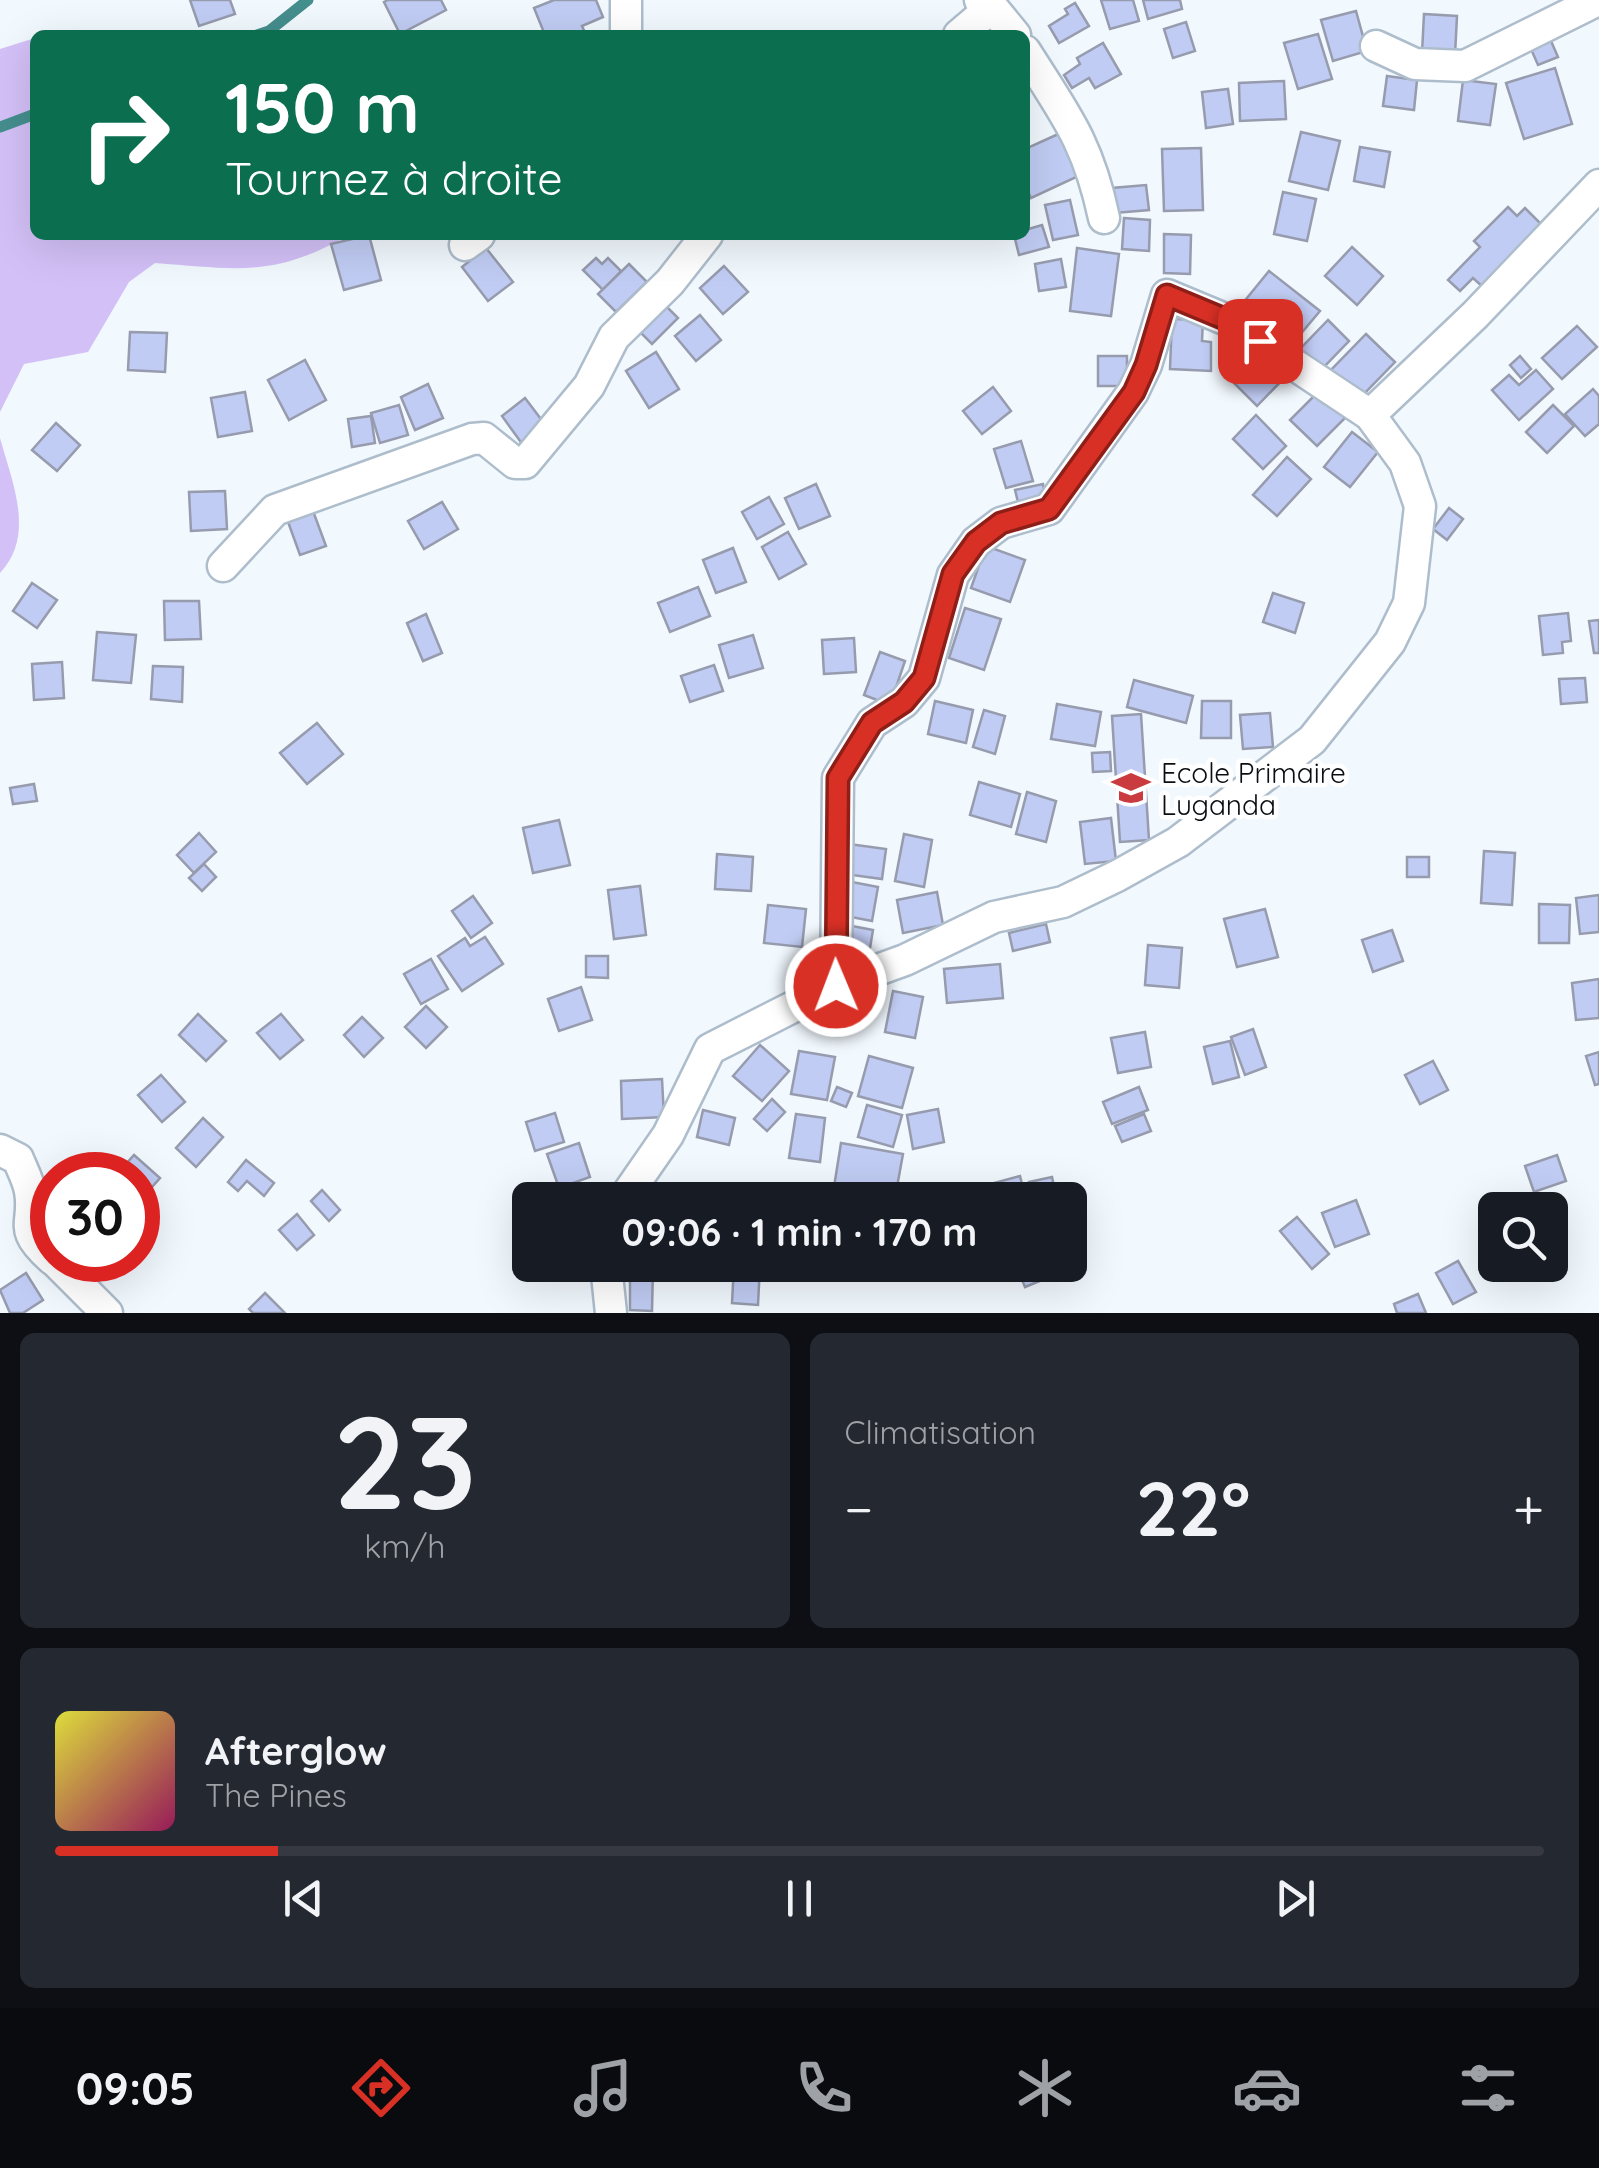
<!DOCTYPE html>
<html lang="fr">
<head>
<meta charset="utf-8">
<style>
	:root { --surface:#171b24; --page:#242831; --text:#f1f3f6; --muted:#9ea1a6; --line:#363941; --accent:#d93025 }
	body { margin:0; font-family:Quicksand,sans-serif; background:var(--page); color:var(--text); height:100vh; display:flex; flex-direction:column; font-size:38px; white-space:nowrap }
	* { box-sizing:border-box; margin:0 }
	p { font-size:32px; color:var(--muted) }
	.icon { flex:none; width:55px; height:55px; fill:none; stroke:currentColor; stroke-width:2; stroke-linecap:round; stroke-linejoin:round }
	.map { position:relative; height:1313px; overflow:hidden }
	.details { display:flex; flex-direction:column; gap:20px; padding:20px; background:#0d0f14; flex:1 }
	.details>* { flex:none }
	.top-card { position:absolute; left:30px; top:30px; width:1000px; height:210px; border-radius:15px; box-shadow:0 10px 40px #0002; background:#0b6e4f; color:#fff; overflow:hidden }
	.controls { position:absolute; left:1478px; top:1192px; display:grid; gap:20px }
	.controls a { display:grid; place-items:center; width:90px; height:90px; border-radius:15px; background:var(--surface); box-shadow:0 10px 40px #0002; font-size:50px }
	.speed { position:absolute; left:30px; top:1152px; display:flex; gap:20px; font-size:50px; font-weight:700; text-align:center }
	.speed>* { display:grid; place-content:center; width:130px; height:130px; border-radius:50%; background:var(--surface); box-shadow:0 10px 40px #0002; line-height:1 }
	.speed .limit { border:15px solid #d22; background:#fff; color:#111 }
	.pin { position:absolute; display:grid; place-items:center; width:85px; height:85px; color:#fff; margin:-42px; border-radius:20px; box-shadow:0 5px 15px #0006 }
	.me { position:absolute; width:110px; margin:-55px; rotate:359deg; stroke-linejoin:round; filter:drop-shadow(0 0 8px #0008) }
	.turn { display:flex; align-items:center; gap:35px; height:210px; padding:0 30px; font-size:45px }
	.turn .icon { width:130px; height:130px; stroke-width:2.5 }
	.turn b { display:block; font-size:70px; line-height:85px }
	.big { font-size:75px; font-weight:700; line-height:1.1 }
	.details .widget { flex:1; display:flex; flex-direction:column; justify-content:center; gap:15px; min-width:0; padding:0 35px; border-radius:15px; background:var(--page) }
	.details .dial { align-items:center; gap:0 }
	.dial b { font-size:130px; line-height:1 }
	.song { display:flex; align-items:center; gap:30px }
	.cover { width:120px; height:120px; border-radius:15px; background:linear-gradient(135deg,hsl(60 70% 55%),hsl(330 70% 35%)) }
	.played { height:10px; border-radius:5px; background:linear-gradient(90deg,var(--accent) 15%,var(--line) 15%) }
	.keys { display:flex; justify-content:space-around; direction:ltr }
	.heat { display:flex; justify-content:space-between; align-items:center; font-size:55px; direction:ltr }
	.details .tiles { flex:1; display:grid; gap:20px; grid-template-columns:1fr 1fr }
	.widget:last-child { grid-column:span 2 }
	.trip { position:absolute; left:512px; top:1182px; width:575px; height:100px; border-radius:15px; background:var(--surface); box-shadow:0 10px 40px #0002; font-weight:700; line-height:100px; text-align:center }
	.dock { display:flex; height:160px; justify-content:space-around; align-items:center; background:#090b0e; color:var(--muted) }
	.dock .icon { width:70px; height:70px }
	.dock .active { color:var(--accent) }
	.dock b { font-size:45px; color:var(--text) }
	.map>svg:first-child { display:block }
</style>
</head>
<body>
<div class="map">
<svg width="1599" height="1313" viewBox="0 0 1599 1313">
	<rect width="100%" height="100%" fill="#f1f8fe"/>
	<g fill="#d3c0f7">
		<path d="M35,38V235H349C274,278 237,269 155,263L129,282L88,352L24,364L0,412V49Z"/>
		<path d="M0,438C12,482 36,535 0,573Z"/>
	</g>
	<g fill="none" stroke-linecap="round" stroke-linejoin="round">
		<g stroke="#448e8d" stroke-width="11">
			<path d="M257,35L269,31L308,0"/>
			<path d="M0,127L35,114"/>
		</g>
	</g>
	<g fill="#c1ccf4" stroke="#969bad" stroke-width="2.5">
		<path d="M190,0H230L235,14L199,26Z"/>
		<path d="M388,0H441L446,10L400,34L384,2Z"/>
		<path d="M554,0H596L603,17L582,26L586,35H545L534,8Z"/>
		<path d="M1101,0H1133L1139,21L1110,29Z"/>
		<path d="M1143,0H1180L1182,9L1148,19Z"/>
		<path d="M1075,3L1089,26L1059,43L1049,26L1068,14L1065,9Z"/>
		<path d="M1356,11L1367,51L1333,61L1321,20Z"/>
		<path d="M1424,14L1457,16L1455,55L1422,53Z"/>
		<path d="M1186,22L1195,51L1173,58L1164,29Z"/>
		<path d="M1318,34L1332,79L1298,89L1284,43Z"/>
		<path d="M1551,41L1558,57L1538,65L1531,49Z"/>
		<path d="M1103,43L1121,74L1095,88L1089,78L1072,88L1064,75L1080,64L1077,58Z"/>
		<path d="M1555,68L1572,124L1524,139L1506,83Z"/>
		<path d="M1387,76L1417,80L1414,110L1383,106Z"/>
		<path d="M1463,80L1496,84L1490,125L1458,121Z"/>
		<path d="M1284,81L1286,119L1240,121L1239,83Z"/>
		<path d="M1228,89L1233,124L1206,128L1202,92Z"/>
		<path d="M1065,131L1085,173L1031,198L1025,185V149Z"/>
		<path d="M1301,132L1340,141L1328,190L1289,181Z"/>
		<path d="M1360,147L1390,152L1384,187L1354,181Z"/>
		<path d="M1201,148L1203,210L1164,211L1162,149Z"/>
		<path d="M1146,185L1149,210L1115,213L1112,188Z"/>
		<path d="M1283,192L1316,199L1307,241L1274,234Z"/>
		<path d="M1070,200L1078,235L1053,240L1045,205Z"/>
		<path d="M1508,207L1517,216L1525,208L1544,227L1484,288L1473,278L1460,291L1448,280L1480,247L1474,241Z"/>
		<path d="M1124,218L1150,220L1149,251L1122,249Z"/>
		<path d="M1042,225L1049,247L1019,255L1014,235H1025V230Z"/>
		<path d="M1164,234L1191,235L1190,274L1164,273Z"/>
		<path d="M369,235L381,280L344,290L331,244Z"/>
		<path d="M1352,247L1383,276L1357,305L1325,276Z"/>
		<path d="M486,248L513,282L488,301L462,267Z"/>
		<path d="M1077,248L1119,254L1111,316L1070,311Z"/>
		<path d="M596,258L602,264L608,258L621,271L603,290L583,270Z"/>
		<path d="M1061,259L1066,287L1039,291L1035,264Z"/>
		<path d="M629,264L647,282L616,312L598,294Z"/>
		<path d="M724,266L748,292L723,314L700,288Z"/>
		<path d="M1269,271L1320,311L1288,349L1238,309Z"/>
		<path d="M660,300L678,318L652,344L634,326Z"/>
		<path d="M700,315L721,340L696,361L675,336Z"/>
		<path d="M1172,319L1203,320L1202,341L1211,342V371L1170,369Z"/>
		<path d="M1328,320L1349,341L1320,371L1299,350Z"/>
		<path d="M1577,326L1597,347L1562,379L1542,358Z"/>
		<path d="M130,332L167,333L165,372L128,370Z"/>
		<path d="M1366,334L1395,362L1357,401L1328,373Z"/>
		<path d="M1266,350L1290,372L1257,406L1234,383Z"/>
		<path d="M656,352L679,389L649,408L626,371Z"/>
		<rect x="1098" y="356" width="29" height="30"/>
		<path d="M1520,356L1531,369L1521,378L1510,365Z"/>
		<path d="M305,360L326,400L289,420L268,380Z"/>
		<path d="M1536,370L1553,389L1519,420L1492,390L1509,375L1519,385Z"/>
		<path d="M428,384L443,418L415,430L401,397Z"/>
		<path d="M993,387L1011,411L982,434L963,411Z"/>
		<path d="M1593,389L1599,396V424L1585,436L1565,414Z"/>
		<path d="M245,392L252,431L218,437L211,398Z"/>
		<path d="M1333,393L1352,411L1317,446L1290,420L1315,395L1323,403Z"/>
		<path d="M525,398L547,427L523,445L502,416Z"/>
		<path d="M399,405L408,435L380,443L371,413Z"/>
		<path d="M1553,405L1574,426L1547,453L1526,432Z"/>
		<path d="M1256,415L1286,446L1263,469L1233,439Z"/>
		<path d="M371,416L375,443L352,447L348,419Z"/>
		<path d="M56,423L80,445L57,471L32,450Z"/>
		<path d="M1352,432L1378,452L1350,487L1324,467Z"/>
		<path d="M1021,441L1033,481L1006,488L994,449Z"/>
		<path d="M1287,457L1311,479L1277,516L1253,495Z"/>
		<path d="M816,484L830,516L799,529L785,498Z"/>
		<path d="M1043,484L1046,501L1019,506L1015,490Z"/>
		<path d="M225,491L227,529L191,531L189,492Z"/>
		<path d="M769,497L784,524L757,539L742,512Z"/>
		<path d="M442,502L458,529L424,549L408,521Z"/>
		<path d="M1449,508L1463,519L1447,540L1433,529Z"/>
		<path d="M313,511L326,546L300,555L287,519Z"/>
		<path d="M788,532L806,564L779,579L762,547Z"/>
		<path d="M986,546L1025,560L1010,602L971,588Z"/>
		<path d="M733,548L746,582L716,593L703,560Z"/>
		<path d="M32,583L57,600L37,628L13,611Z"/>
		<path d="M698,587L710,616L670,632L658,603Z"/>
		<path d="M1273,593L1304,603L1295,633L1263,622Z"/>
		<path d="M164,601H199L201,639L165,640Z"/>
		<path d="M965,608L1001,619L984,670L949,658Z"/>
		<path d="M1568,613L1571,641L1562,642L1563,653L1543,655L1539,616Z"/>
		<path d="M426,614L442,653L423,661L407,623Z"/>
		<path d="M1599,620V653H1594L1589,621Z"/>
		<path d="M97,632L136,635L131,683L93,680Z"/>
		<path d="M753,635L763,668L729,678L719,645Z"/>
		<path d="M854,638L856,672L824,674L822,640Z"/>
		<path d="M880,652L905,661L890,705L864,695Z"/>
		<path d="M62,662L64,698L34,700L32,664Z"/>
		<path d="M714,665L723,691L690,702L681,676Z"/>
		<path d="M153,666L183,667L182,702L151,699Z"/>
		<path d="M1585,678L1587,702L1561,704L1559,679Z"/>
		<path d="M1134,680L1193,696L1186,723L1127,707Z"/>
		<path d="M935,701L973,710L966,743L928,734Z"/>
		<path d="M1202,701H1231V738H1201Z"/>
		<path d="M1057,704L1101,712L1095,746L1051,739Z"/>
		<path d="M984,710L1005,716L995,754L973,747Z"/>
		<path d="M1270,713L1273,747L1243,749L1240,715Z"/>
		<path d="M1141,714L1149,840L1120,842L1112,716Z"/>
		<path d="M317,723L343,754L307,784L280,753Z"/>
		<path d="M1110,752L1111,771L1093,772L1092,753Z"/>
		<path d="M979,782L1020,794L1011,827L970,815Z"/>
		<path d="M34,784L37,801L13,804L10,788Z"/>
		<path d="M1027,792L1056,801L1046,842L1016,834Z"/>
		<path d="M1111,818L1116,861L1085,864L1080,822Z"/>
		<path d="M559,820L570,865L533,873L523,828Z"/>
		<path d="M199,833L216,852L194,873L177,855Z"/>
		<path d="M904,834L932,840L924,887L895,881Z"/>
		<path d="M849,844L886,849L882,879L845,874Z"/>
		<path d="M1484,851L1515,853L1512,905L1481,903Z"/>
		<path d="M717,854L753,857L751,891L715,889Z"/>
		<rect x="1407" y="857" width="22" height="20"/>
		<path d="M204,864L216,877L202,891L189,878Z"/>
		<path d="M852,882L878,887L872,921L846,916Z"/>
		<path d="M640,886L646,935L614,939L608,890Z"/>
		<path d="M937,892L943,925L903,933L897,900Z"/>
		<path d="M1599,895V932L1580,934L1576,898Z"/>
		<path d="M473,896L492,923L471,938L452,911Z"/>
		<path d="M1539,904L1570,905L1569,943H1539Z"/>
		<path d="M768,905L806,909L802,947L764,943Z"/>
		<path d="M1265,909L1278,957L1237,967L1224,919Z"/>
		<path d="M1046,924L1050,942L1013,951L1009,933Z"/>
		<path d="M847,925L873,930L868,960L841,955Z"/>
		<path d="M1392,930L1403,961L1373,972L1362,940Z"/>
		<path d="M485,937L503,964L462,991L438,956L465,938L470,946Z"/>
		<path d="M1148,945L1182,948L1179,988L1145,985Z"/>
		<path d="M586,956H608V978L586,977Z"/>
		<path d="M431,959L448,989L421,1004L404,974Z"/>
		<path d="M1000,964L1003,998L947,1003L944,969Z"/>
		<path d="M1599,979V1018L1576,1020L1572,983Z"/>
		<path d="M581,987L592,1020L559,1031L548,999Z"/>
		<path d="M893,991L923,997L915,1038L885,1032Z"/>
		<path d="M426,1006L447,1027L426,1048L405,1027Z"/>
		<path d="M198,1014L226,1041L206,1061L179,1035Z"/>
		<path d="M281,1014L303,1040L280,1059L257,1033Z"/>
		<path d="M362,1017L383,1038L364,1057L344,1035Z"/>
		<path d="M1253,1029L1266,1067L1245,1075L1231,1037Z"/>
		<path d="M1145,1032L1151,1067L1118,1073L1111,1038Z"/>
		<path d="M1230,1041L1239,1077L1213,1084L1204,1047Z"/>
		<path d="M760,1045L789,1071L762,1101L733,1076Z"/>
		<path d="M799,1051L835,1057L827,1100L791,1094Z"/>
		<path d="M1599,1052V1084L1595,1085L1586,1056Z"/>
		<path d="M869,1056L913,1068L902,1108L858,1096Z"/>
		<path d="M1433,1061L1448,1090L1420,1104L1405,1075Z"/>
		<path d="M161,1075L185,1102L162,1122L138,1095Z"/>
		<path d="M662,1079L664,1117L622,1119L621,1081Z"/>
		<path d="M837,1087L852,1093L846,1107L831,1101Z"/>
		<path d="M1139,1087L1148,1110L1112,1124L1103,1102Z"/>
		<path d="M772,1099L785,1112L767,1131L754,1119Z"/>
		<path d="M867,1105L902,1115L893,1147L858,1137Z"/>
		<path d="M938,1109L944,1142L913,1149L907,1115Z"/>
		<path d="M703,1110L735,1118L729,1145L697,1137Z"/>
		<path d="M555,1113L564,1142L535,1151L526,1122Z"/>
		<path d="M796,1114L825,1118L820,1162L789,1158Z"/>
		<path d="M1144,1114L1151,1131L1122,1142L1115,1126Z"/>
		<path d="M203,1118L223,1137L196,1167L176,1148Z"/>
		<path d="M579,1143L590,1177L559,1188L547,1154Z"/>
		<path d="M841,1143L903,1154L895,1198L834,1187Z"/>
		<path d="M134,1155L160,1178L143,1197L138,1192V1175L117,1174Z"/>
		<path d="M1557,1155L1566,1181L1534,1192L1525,1166Z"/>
		<path d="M246,1160L274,1183L264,1196L247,1181L238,1191L228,1182Z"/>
		<path d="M1020,1176L1026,1200H990L987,1185Z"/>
		<path d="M1052,1177L1057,1200H1033L1029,1182Z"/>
		<path d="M727,1185L769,1192L768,1200H725Z"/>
		<path d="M322,1190L340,1210L329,1221L311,1201Z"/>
		<path d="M1356,1200L1369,1234L1335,1247L1322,1213Z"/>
		<path d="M297,1214L314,1235L297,1250L279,1230Z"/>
		<path d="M1297,1217L1329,1254L1312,1269L1280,1231Z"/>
		<path d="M1458,1261L1476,1292L1453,1304L1436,1273Z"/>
		<path d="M734,1265H760L758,1305L732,1303Z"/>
		<path d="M1016,1265H1061L1064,1271L1025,1287Z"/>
		<path d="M630,1269H653L652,1311L630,1310Z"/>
		<path d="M26,1273L43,1300L23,1313H10L0,1290Z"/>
		<path d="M265,1293L285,1313H253L249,1309Z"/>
		<path d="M1418,1294L1426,1313H1397L1394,1304Z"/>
	</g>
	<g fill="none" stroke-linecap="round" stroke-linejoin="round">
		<g stroke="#aebdcc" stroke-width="35">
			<g id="minor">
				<path d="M980,0L992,7L1015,35"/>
				<path d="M626,35V0"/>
				<path d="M959,35L992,7"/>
				<path d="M1376,46L1415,64L1465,66L1598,0"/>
				<path d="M1025,51C1065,114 1088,142 1104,218"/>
				<path d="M465,245L479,235"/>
				<path d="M223,566L275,510L472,439L484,438L515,463H525L589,386L614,337L670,282L707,235"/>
				<path d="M836,985L838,778L872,723L904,702L924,678L953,575L976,542L1001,523L1049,509L1133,392L1146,365L1167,295L1227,320L1370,415L1475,315L1599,185"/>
				<path d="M0,1150L18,1159C22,1169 28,1180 30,1191C36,1225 16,1227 52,1259"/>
				<path d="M623,1200L668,1135L710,1049L836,985L905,960L994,917L1063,902L1117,876L1178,842L1312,740L1390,642L1409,603L1420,506L1405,463L1370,415"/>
				<path d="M54,1260L107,1313"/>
				<path d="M606,1265L611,1313"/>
			</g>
		</g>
		<use href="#minor" stroke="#fff" stroke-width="30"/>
	</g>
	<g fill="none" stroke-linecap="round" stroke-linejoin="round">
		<g stroke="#8d1f18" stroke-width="25">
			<path id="route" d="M836,986L838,778L872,723L904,702L924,678L953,574L976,542L1001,523L1049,509L1134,392L1146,365L1167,295L1227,320L1260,341"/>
		</g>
		<use href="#route" stroke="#d93025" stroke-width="18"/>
	</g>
	<defs>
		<g id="school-bare" transform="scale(3)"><path d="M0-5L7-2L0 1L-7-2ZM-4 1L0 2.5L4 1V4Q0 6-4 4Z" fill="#ca3b40" stroke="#fff" stroke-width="2.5" paint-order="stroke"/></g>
	</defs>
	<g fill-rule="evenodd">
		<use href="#school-bare" x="1131" y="788"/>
	</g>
	<g text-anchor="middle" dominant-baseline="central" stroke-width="9" stroke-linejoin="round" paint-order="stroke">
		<g font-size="28" fill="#090e13" stroke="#fff" text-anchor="start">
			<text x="1161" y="772">Ecole Primaire<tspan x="1161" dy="32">Luganda</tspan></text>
		</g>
	</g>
</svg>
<div class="controls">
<a><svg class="icon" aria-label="search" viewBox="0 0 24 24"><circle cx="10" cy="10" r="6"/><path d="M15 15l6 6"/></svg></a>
</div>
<div class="speed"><div class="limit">30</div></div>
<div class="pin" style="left:1260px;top:341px;background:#d93025"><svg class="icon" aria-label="arrive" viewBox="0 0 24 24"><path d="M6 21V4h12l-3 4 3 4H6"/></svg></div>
<svg class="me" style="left:836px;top:986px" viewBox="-20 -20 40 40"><circle r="17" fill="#d93025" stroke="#fff" stroke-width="3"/><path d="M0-11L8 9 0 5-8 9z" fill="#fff"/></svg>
<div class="trip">09:06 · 1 min · 170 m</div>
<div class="top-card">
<div class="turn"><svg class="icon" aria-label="right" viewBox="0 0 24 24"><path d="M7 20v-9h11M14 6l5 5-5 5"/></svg><div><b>150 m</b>Tournez à droite</div></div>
</div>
</div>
<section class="details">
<div class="tiles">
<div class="widget dial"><b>23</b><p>km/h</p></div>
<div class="widget"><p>Climatisation</p>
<div class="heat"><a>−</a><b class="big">22°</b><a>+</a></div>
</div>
<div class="widget">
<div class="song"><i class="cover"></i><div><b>Afterglow</b><p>The Pines</p></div></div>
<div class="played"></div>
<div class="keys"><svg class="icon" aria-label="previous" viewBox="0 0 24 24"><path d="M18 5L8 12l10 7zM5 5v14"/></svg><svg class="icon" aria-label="pause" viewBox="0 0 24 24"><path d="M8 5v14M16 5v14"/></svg><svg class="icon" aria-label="next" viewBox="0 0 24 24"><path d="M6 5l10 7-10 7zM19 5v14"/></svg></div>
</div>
</div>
</section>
<nav class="dock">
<b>09:05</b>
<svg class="icon active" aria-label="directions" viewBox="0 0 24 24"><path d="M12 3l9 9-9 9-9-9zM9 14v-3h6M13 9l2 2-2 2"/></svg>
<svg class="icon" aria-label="music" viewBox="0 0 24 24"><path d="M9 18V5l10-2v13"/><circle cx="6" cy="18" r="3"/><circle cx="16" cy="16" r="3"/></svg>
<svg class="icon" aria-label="phone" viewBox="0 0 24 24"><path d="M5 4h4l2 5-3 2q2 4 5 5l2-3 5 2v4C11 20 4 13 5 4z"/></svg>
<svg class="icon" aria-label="climate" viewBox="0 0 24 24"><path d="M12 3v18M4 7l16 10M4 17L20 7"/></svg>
<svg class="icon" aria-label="car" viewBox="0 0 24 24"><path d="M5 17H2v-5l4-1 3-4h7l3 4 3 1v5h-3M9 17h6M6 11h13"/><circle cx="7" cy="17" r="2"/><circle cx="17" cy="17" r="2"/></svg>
<svg class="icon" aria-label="filters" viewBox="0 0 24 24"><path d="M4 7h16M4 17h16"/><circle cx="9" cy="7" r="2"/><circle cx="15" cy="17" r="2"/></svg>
</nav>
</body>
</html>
